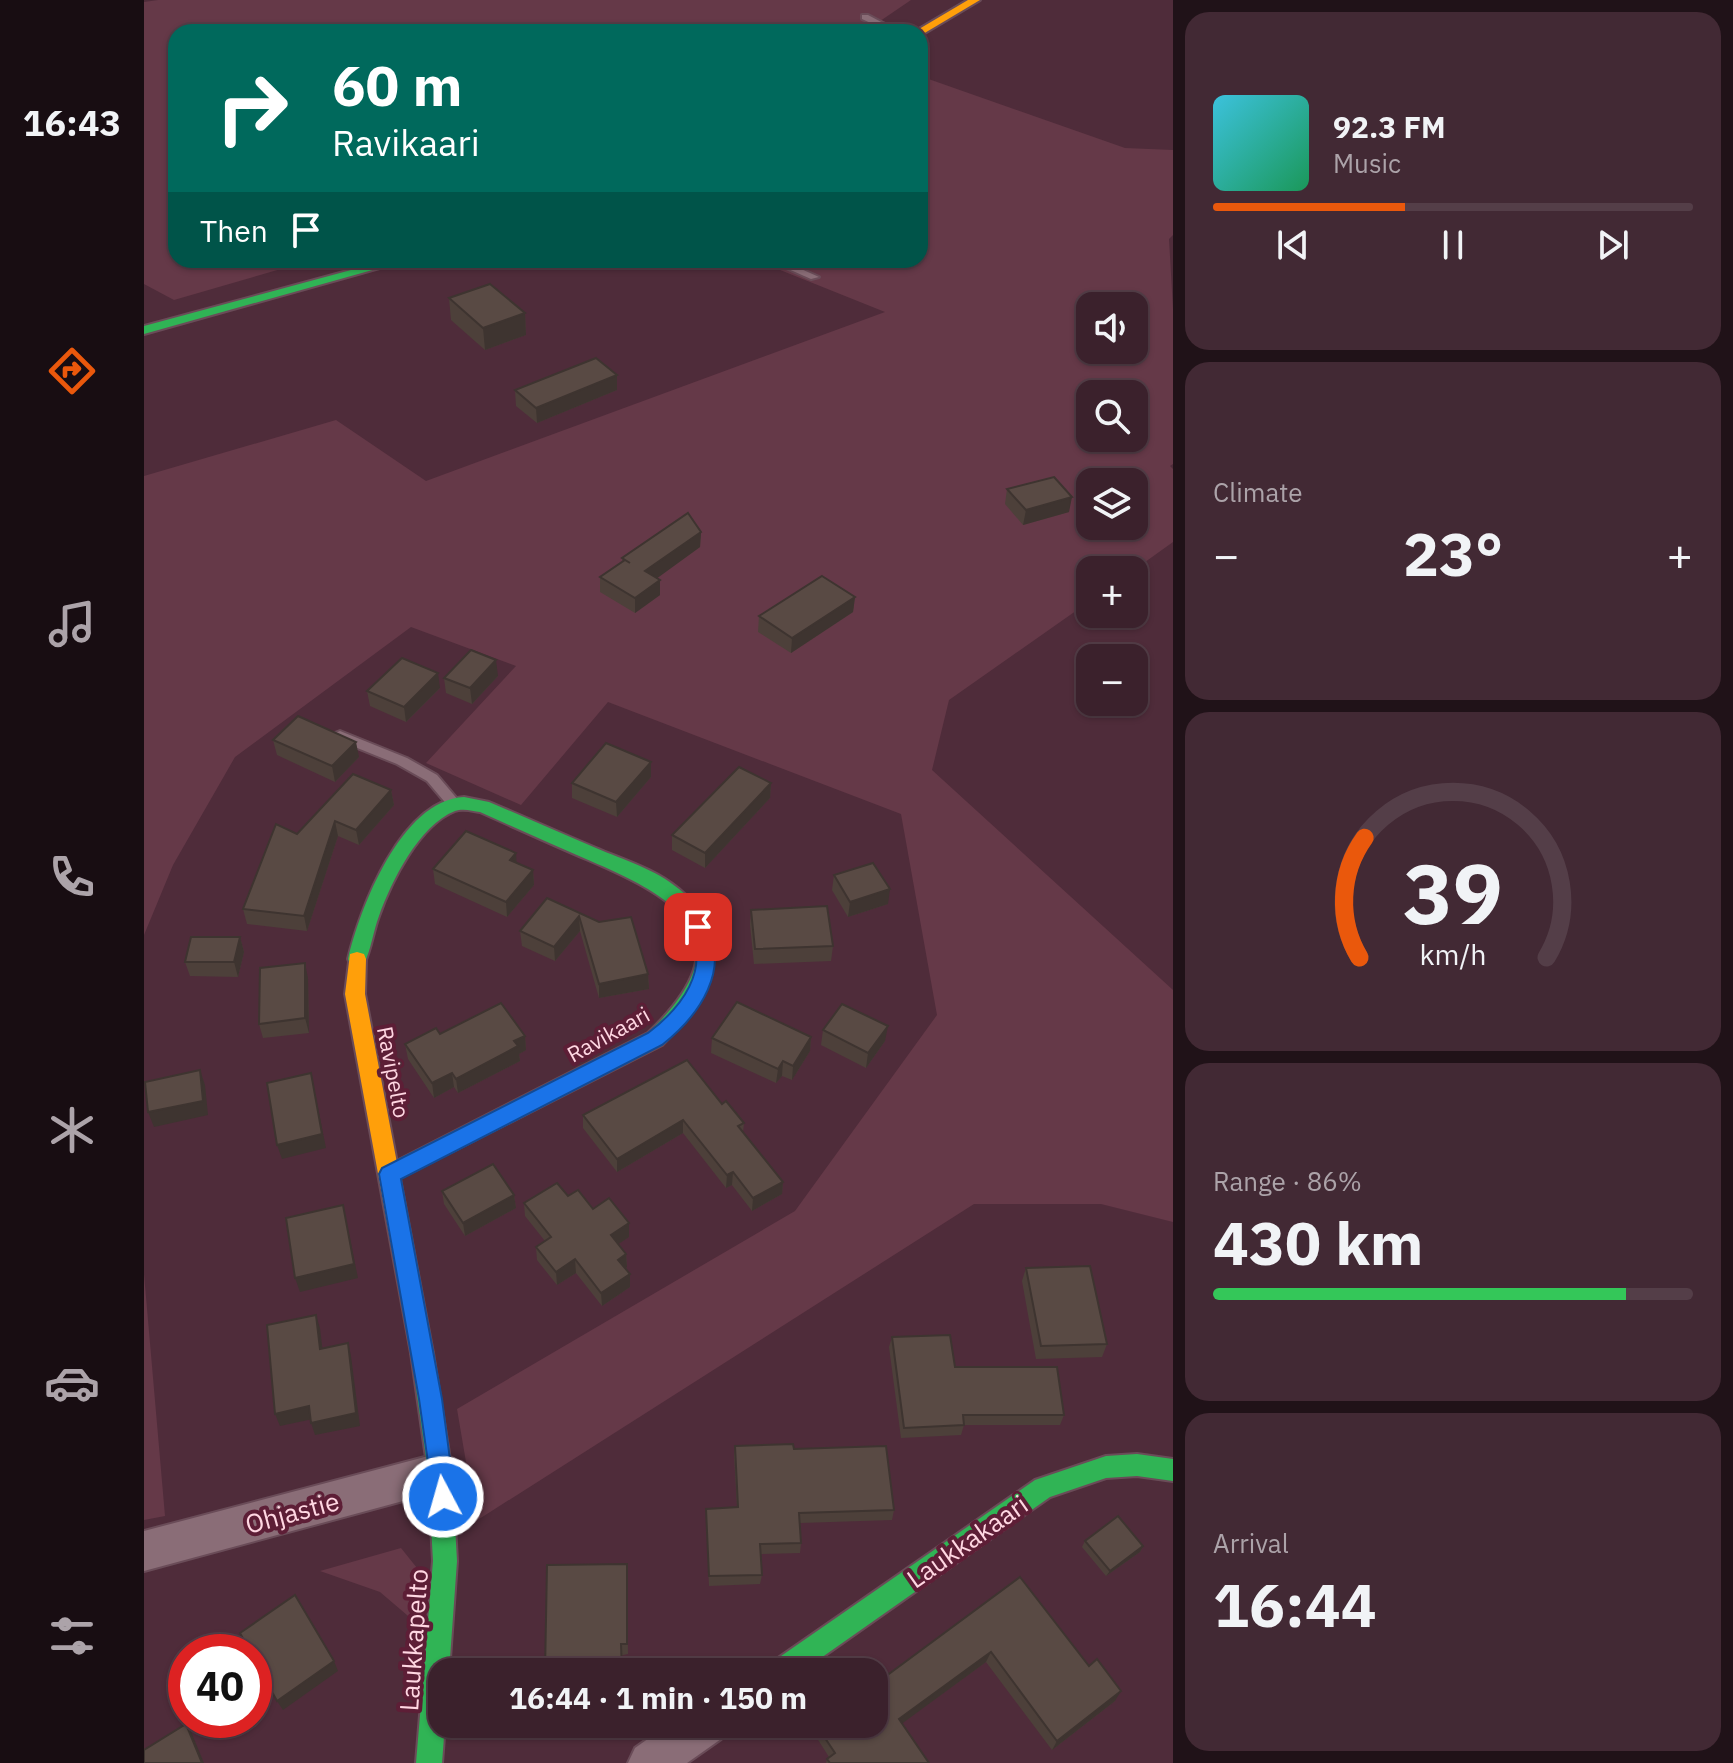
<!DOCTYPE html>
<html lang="en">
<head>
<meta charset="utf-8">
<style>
	:root { --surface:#3b212c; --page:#422934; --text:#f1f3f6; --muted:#aca3a9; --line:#543e48; --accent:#ea580c }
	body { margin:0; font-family:"IBM Plex Sans",sans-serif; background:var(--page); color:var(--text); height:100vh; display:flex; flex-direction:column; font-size:30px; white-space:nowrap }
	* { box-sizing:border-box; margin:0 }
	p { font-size:26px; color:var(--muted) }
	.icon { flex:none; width:44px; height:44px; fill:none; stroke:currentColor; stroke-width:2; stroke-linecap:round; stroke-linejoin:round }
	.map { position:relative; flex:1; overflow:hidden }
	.panel { display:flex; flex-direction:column; gap:12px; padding:12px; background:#201218; width:560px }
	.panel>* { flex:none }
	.top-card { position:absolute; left:24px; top:24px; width:760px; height:244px; border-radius:24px; box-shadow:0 2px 6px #0004,0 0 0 2px var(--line); background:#00695c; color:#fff; overflow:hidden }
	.controls { position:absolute; left:932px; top:292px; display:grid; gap:16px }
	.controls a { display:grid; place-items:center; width:72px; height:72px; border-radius:16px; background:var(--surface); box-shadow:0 2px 6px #0004,0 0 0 2px var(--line); font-size:40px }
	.speed { position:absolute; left:24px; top:1634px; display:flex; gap:16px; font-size:40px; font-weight:700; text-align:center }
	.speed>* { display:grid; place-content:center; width:104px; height:104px; border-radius:50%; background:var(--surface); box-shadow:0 2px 6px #0004,0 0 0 2px var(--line); line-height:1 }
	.speed .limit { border:12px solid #d22; background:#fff; color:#111 }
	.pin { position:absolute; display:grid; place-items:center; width:68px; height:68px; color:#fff; margin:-34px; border-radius:16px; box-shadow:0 4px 12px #0006 }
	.me { position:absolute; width:88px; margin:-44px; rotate:354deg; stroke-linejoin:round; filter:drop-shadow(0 0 6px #0008) }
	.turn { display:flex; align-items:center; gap:28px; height:168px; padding:0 32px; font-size:36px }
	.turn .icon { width:104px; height:104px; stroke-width:2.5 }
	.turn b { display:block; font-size:56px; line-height:68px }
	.then { display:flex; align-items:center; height:76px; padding:0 32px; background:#0003; gap:16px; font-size:30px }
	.big { font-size:60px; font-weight:800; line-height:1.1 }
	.panel .tile { flex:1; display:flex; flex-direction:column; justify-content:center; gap:12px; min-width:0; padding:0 28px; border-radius:24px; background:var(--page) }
	.panel .dial { align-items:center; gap:0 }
	.dial svg { height:208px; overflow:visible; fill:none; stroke:var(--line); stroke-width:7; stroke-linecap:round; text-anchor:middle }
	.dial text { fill:var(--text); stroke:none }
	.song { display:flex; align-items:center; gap:24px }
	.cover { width:96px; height:96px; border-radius:12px; background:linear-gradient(135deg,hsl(190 70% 55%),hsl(150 70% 35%)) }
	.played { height:8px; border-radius:4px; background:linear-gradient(90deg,var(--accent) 40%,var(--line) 40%) }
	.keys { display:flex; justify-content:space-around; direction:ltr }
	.heat { display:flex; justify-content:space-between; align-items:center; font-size:44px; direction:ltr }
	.charge { height:12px; border-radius:6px; background:linear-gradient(90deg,#34c759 86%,var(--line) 0) }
	.trip { position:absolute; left:284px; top:1658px; width:460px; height:80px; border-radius:24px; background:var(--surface); box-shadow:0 2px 6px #0004,0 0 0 2px var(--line); font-weight:800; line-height:80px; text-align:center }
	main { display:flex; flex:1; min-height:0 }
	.dock { display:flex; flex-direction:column; width:144px; justify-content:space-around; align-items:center; background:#180d12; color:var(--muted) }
	.dock .icon { width:56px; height:56px }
	.dock .active { color:var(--accent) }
	.dock b { font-size:36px; color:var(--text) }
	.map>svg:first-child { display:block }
</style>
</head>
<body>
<main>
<nav class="dock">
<b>16:43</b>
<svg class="icon active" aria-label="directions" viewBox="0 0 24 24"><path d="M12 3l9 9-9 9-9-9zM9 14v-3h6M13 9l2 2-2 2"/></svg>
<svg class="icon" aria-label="music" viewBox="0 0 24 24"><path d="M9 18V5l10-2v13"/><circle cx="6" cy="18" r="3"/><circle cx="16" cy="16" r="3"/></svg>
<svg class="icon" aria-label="phone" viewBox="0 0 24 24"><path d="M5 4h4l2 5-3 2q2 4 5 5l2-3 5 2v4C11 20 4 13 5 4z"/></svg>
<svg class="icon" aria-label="climate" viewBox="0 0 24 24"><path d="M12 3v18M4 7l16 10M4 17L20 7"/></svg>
<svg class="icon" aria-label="car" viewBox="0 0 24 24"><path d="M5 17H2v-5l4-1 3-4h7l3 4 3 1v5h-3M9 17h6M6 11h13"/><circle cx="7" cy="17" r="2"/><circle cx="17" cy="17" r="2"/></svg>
<svg class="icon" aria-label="filters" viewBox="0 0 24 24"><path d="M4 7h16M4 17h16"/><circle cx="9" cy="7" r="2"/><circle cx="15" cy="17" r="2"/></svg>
</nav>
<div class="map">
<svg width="1029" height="1763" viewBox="0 0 1029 1763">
	<rect width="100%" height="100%" fill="#4f2c3a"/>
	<g fill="#653948" fill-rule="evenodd">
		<path d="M14,0H767L720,32H32V260H168L30,300L0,284V2Z"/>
		<path d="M776,76L981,148L1029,150V235L1025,239L1029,309V464L1026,466L1029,469V542L990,570H946V601L805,700L788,770L1029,990V1222L957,1204H830L332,1521L313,1409L651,1211L793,1015L757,814L464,702L377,805L282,763L372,666L267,627L91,757L29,865L0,935V476L192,420L282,481L741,312L611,260H776ZM946,306H990V350H946ZM946,394H990V438H946ZM946,482H990V526H946Z"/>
		<path d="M0,1274L21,1516L0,1520Z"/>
		<path d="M257,1548L273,1568L270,1621L236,1592L176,1571Z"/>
	</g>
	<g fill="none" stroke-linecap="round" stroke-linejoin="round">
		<g stroke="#6a4c58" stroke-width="4">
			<g id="lane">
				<path d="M718,15H724L756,32H746L718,19Z"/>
				<path d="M624,260H637L675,277L667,279Z"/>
				<path d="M196,731L263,758L293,775L315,801L317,804L315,807H305L283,781L253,764L191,739L190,736L191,733Z"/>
			</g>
		</g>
		<g stroke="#6a4c58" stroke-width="4">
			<g id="street">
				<path d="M296,1453L310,1459L315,1472L310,1485L296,1491L0,1571V1531Z"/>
				<path d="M525,1724H583L577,1739L543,1763H484L491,1748Z"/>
			</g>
		</g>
		<g stroke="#6a4c58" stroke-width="4">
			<g id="fast">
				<path d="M244,260H264L0,334V326Z"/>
				<path d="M320,797L345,802C381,817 416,833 452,848C480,860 511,869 535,889C597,940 565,998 518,1045L246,1183L239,1180L236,1174L239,1168L504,1033C603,939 536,899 442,859C407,844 372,828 336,812C329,811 319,808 311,811C275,825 247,882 235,916C229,932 227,950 220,964H206L204,959C216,908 257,800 320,797Z"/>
				<path d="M278,1343L286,1346L289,1353L308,1472L313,1561L305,1672H298V1724H301L298,1763H272L289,1561L284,1472L267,1353L270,1346Z"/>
				<path d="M993,1454L1029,1459V1481L993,1476L962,1478L906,1497L657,1672H623L627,1663L891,1480L962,1456Z"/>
			</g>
		</g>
		<g stroke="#6a4c58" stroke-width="4">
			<g id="slow">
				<path d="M824,0H836L779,34L770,32Z"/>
				<path d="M213,952L220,954L222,959L221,994L289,1353L286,1360L278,1363L270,1360L267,1353L201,994L206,954Z"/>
			</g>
		</g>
		<use href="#lane" fill="#8a6d77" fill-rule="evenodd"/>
		<use href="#street" fill="#8a6d77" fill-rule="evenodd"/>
		<use href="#fast" fill="#30b455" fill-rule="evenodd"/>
		<use href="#slow" fill="#ff9f0a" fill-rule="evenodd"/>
	</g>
	<g fill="#4d403a">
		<path d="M305,298L381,313L382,335L341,350L307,320Z"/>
		<path d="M473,375V390L393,423L372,406L371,390Z"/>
		<path d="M863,489L925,512L879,525L861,504Z"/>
		<path d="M557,532L556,547L513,578L516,580V595L491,613L456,592V577L478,562V558Z"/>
		<path d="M711,597L709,612L647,653L614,632L615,616Z"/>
		<path d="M354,676L328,704L302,693L300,678Z"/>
		<path d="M296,688L262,722L226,706L223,691Z"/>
		<path d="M129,740L215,757L191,782L133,755Z"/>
		<path d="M507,762V777L473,817L428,798V783Z"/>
		<path d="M627,783L626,798L561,868L528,850V835Z"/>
		<path d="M247,790L250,805L215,845L194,836L163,931L103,924L99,909L153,834Z"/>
		<path d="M372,853V863L389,870L390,885L363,917L291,884L289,869Z"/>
		<path d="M690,875L744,904L704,917L688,890Z"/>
		<path d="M403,898L455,922L504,974L505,989L455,998L436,931L411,961L378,946L376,931Z"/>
		<path d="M607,910L689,946L687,961L610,964L606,925Z"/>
		<path d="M96,937L100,952L94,977L46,976L41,962Z"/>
		<path d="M164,978L165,1033L119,1038L115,1024Z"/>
		<path d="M679,1030L741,1041L722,1068L677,1045Z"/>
		<path d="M296,1034L381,1036L382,1050L375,1054L376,1061L314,1093L310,1087L290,1098L264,1059L261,1044Z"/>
		<path d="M667,1037L666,1051L648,1080L638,1076L632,1083L567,1053L568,1038Z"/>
		<path d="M578,1104L600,1123L599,1132L639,1182L638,1194L608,1211L588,1185L582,1188L539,1133L473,1172L439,1128V1115Z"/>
		<path d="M298,1191L370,1195L372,1208L321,1236L300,1204Z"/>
		<path d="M424,1196L449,1209L485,1223V1237L474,1244L482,1254L483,1267L481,1268L486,1274V1287L458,1306L432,1273L413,1285L393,1260L392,1247L401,1241L381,1216L380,1203Z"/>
		<path d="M882,1268L963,1344L958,1357L892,1359L878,1281Z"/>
		<path d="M748,1337L811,1367L920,1415L916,1425H820L817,1435L757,1438L745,1347Z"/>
		<path d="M591,1446L650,1449L750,1510L748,1520L656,1523L657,1543L656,1553L616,1554L618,1575L616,1584L565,1586L562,1509L593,1507L590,1456Z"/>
		<path d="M941,1541L999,1546L996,1552L962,1576L938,1547Z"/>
		<path d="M483,1564L484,1654L401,1672Z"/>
		<path d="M876,1577L971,1701L908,1750L842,1662L758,1723L785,1763H682L683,1759L685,1757L671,1735L673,1726Z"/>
	</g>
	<g fill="#3e3430">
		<path d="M381,313L382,335L341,350L339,328Z"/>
		<path d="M473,375V390L393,423L392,408Z"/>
		<path d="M928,497L925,512L879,525L882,510Z"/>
		<path d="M557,532L556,547L501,587V571Z"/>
		<path d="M516,580V595L491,613V598Z"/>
		<path d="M711,597L709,612L647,653L648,638Z"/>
		<path d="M352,660L354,676L328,704L326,688Z"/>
		<path d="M294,673L296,688L262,722L260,707Z"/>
		<path d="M212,742L215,757L191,782L188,766Z"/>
		<path d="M507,762V777L473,817L472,802Z"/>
		<path d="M627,783L626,798L561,868V853Z"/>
		<path d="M247,790L250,805L215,845L212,830Z"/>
		<path d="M191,821L194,836L163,931L160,916Z"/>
		<path d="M372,853L373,868L366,860Z"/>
		<path d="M389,870L390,885L363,917L362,902Z"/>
		<path d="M746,889L744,904L704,917L706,902Z"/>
		<path d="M435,916L436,931L411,961L410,947Z"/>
		<path d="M96,937L100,952L94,977L90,962Z"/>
		<path d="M161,963L164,978L165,1033L161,1018Z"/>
		<path d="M504,974L505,989L455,998V984Z"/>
		<path d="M744,1026L741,1041L722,1068L724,1053Z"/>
		<path d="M381,1036L382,1050L375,1054L376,1061L314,1093L312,1079L370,1041Z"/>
		<path d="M667,1037L666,1051L648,1080L649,1066Z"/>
		<path d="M639,1061L638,1076L632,1083L634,1069Z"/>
		<path d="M56,1070L61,1085L64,1115L10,1127L4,1112Z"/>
		<path d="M167,1073L182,1148L138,1159L133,1145Z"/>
		<path d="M308,1073L310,1087L290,1098L288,1083Z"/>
		<path d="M539,1120V1133L473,1172V1159Z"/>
		<path d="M589,1172L588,1185L582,1188L583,1175Z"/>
		<path d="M639,1182L638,1194L608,1211L609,1198Z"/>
		<path d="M370,1195L372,1208L321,1236L319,1223Z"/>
		<path d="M199,1205L214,1278L156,1292L151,1278Z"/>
		<path d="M485,1223V1237L467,1249V1235Z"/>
		<path d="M482,1254L483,1267L475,1273L474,1260Z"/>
		<path d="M431,1259L432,1273L413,1285L412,1272Z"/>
		<path d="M486,1274V1287L458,1306L457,1293Z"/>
		<path d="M172,1315L176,1328L180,1362L176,1349Z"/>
		<path d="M204,1343L207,1356L216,1426L171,1435L167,1423Z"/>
		<path d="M165,1406L169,1419L136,1426L131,1414Z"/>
		<path d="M999,1546L996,1552L962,1576L966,1571Z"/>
		<path d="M847,1652L842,1662L752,1728L755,1719Z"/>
		<path d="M190,1661L194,1671L139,1710L133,1701Z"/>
		<path d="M977,1691L971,1701L908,1750L913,1741Z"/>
		<path d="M42,1724L46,1729L60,1763H58Z"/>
	</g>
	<g fill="#594a44" stroke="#3e3430" stroke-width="2">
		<path d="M346,284L381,313L339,328L305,298Z"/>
		<path d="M452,358L473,375L392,408L371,390Z"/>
		<path d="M910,477L928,497L882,510L863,489Z"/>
		<path d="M544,513L557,532L501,571L516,580L491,598L456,577L481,560L486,563L478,558Z"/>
		<path d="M678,576L711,597L648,638L615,616Z"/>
		<path d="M327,650L352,660L326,688L300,678Z"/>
		<path d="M258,658L294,673L260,707L223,691Z"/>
		<path d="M154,716L212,742L188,766L129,740Z"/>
		<path d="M462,743L507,762L472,802L428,783Z"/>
		<path d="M595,767L627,783L561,853L528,835Z"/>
		<path d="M209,774L247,790L212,830L191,821L160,916L99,909L132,824L153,834Z"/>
		<path d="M322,831L372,853L366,860L389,870L362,902L289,869Z"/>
		<path d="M729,863L746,889L706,902L690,875Z"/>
		<path d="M403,898L455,922L487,917L504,974L455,984L435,916L410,947L376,931Z"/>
		<path d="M683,906L689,946L611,949L607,910Z"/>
		<path d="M47,937H96L90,962H41Z"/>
		<path d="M161,963V1018L115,1024L116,968Z"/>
		<path d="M593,1002L667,1037L649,1066L639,1061L634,1069L568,1038Z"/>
		<path d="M357,1003L381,1036L370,1041L374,1046L312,1079L308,1073L288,1083L261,1044L292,1028L296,1034Z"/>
		<path d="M698,1004L744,1026L724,1053L679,1030Z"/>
		<path d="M543,1060L578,1104L582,1101L600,1123L594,1126L639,1182L609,1198L589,1172L583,1175L539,1120L473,1159L439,1115Z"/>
		<path d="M56,1070L59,1101L4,1112L1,1082Z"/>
		<path d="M167,1073L178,1134L133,1145L123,1083Z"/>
		<path d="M349,1164L370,1195L319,1223L298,1191Z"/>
		<path d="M413,1183L424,1196L434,1190L449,1209L465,1198L485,1223L467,1235L482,1254L474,1260L486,1274L457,1293L431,1259L412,1272L392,1247L407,1237L380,1203Z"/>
		<path d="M199,1205L210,1264L151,1278L142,1218Z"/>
		<path d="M946,1266L963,1344L897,1346L882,1268Z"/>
		<path d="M172,1315L176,1349L204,1343L212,1413L167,1423L165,1406L131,1414L123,1325Z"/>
		<path d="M806,1335L811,1367H913L920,1415H819L820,1425L760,1428L748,1337Z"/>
		<path d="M649,1444L650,1449L742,1446L750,1510L655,1513L657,1543L616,1544L618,1575L565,1576L562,1509L594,1507L591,1446Z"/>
		<path d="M974,1516L999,1546L966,1571L941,1541Z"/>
		<path d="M483,1564V1644H477L478,1672H401L403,1565Z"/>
		<path d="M876,1577L945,1666L953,1659L977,1691L913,1741L847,1652L755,1719L785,1763H686L683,1759L691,1753L673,1726L676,1724H730V1685Z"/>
		<path d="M151,1595L190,1661L133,1701L110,1659V1652H106L96,1633Z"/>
		<path d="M42,1724L58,1763H0V1750Z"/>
	</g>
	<path fill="#1a73e8" stroke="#114b97" stroke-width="2" d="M554,920L560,922C589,968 555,1016 518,1045L257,1179L298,1399L311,1497L307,1505L299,1509L290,1505L275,1399L235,1174L238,1168L504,1033C537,1008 568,969 544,927Z"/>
	<g text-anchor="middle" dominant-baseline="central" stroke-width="8" stroke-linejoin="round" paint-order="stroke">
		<g font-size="22" fill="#ffd7e2" stroke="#5d1e36">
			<text transform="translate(464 1034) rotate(-29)">Ravikaari</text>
			<text transform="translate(250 1072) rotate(79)">Ravipelto</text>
		</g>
		<g font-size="26" fill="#ffd7e2" stroke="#5d1e36">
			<text transform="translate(148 1512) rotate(-15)">Ohjastie</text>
			<text transform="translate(823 1541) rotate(-35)">Laukkakaari</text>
			<text transform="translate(269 1640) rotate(-86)">Laukkapelto</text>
		</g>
	</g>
</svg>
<div class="controls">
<a><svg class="icon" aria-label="sound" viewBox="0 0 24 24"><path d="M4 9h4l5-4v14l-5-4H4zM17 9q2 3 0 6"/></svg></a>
<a><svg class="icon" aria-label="search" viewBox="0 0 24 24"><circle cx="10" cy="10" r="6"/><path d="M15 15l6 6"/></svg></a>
<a><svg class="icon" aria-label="layers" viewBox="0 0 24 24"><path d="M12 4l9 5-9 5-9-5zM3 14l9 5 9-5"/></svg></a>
<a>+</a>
<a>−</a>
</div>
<div class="speed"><div class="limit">40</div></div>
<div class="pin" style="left:554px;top:927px;background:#d93025"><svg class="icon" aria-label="arrive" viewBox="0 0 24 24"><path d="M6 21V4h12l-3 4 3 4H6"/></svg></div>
<svg class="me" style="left:299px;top:1497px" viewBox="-20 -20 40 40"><circle r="17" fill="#1a73e8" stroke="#fff" stroke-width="3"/><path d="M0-11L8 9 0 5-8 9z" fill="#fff"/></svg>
<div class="trip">16:44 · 1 min · 150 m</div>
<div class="top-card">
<div class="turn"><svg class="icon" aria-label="right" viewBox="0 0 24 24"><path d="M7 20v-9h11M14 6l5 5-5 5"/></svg><div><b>60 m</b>Ravikaari</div></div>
<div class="then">Then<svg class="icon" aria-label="arrive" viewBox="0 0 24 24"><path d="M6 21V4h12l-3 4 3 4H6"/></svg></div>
</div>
</div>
<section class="panel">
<div class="tile">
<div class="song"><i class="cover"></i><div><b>92.3 FM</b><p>Music</p></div></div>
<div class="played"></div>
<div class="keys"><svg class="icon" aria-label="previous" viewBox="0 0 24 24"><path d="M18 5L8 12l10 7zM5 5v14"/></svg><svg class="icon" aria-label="pause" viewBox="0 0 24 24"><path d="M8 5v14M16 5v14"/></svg><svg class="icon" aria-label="next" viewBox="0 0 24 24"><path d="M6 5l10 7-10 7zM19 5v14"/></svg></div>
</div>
<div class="tile"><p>Climate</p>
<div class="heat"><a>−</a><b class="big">23°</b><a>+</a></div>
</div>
<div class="tile dial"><svg viewBox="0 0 100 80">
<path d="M14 69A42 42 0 1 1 86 69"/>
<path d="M14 69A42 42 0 0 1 16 23" stroke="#ea580c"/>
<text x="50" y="56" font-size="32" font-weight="700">39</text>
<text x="50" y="72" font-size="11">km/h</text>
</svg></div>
<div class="tile"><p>Range · 86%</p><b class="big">430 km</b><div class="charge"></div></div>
<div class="tile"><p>Arrival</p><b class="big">16:44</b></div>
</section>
</main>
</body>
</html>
